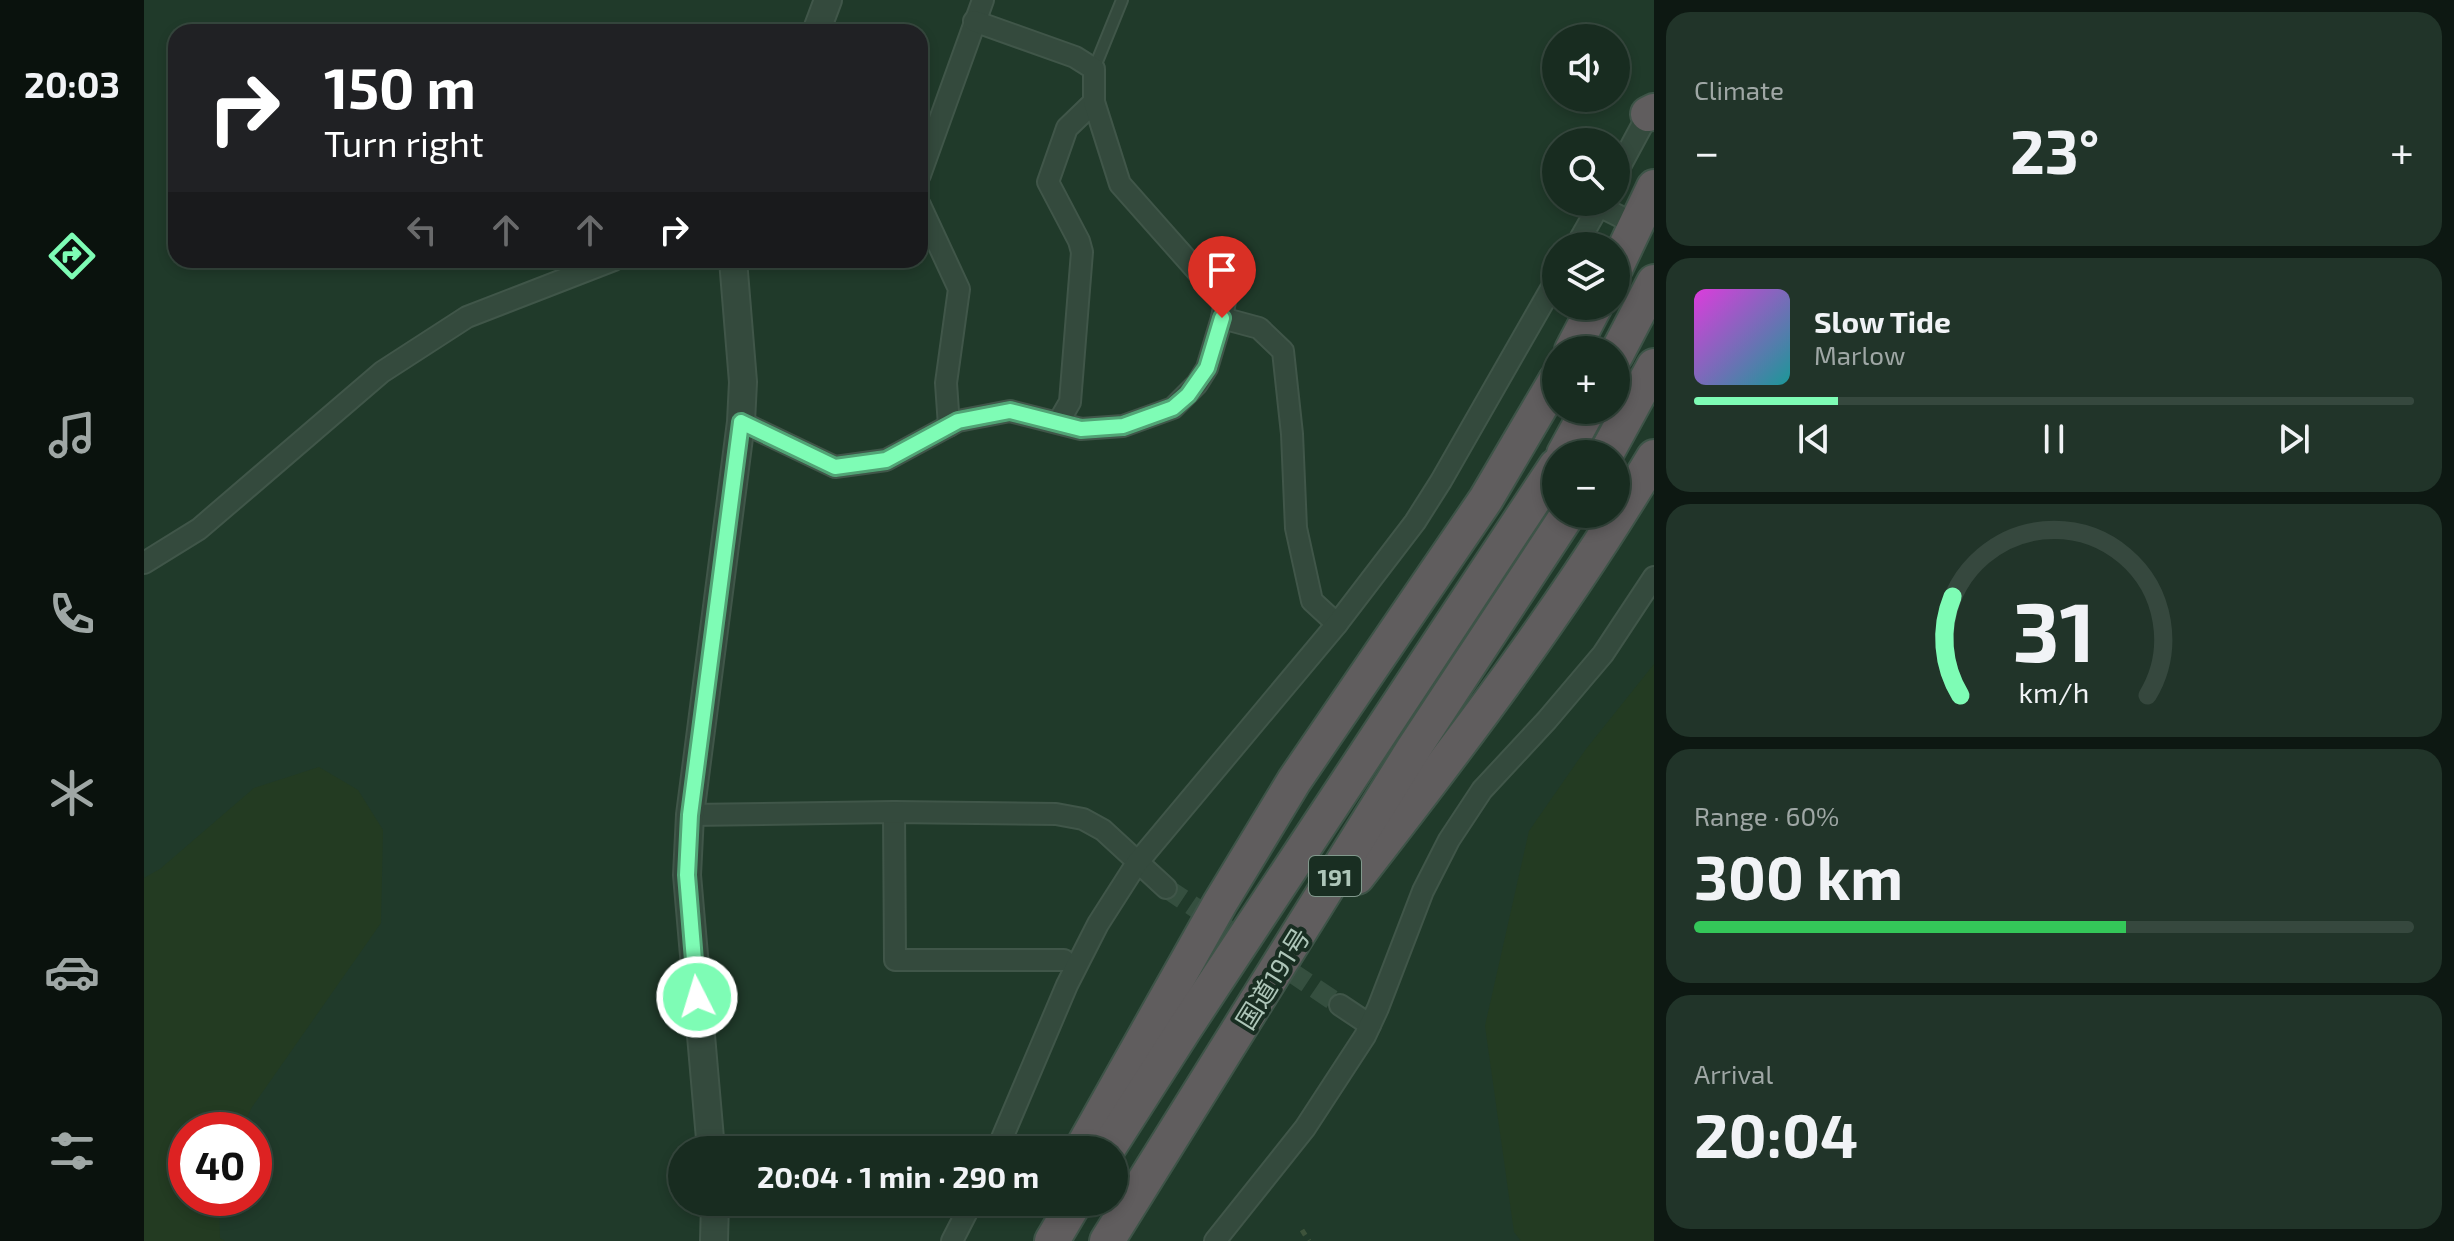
<!DOCTYPE html>
<html lang="en">
<head>
<meta charset="utf-8">
<style>
	:root { --surface:#182c20; --page:#213429; --text:#f1f3f6; --muted:#9fa7a5; --line:#36483e; --accent:#7efcb5 }
	body { margin:0; font-family:"Exo 2","Noto Sans JP",sans-serif; background:var(--page); color:var(--text); height:100vh; display:flex; flex-direction:column; font-size:30px; white-space:nowrap }
	* { box-sizing:border-box; margin:0 }
	p { font-size:26px; color:var(--muted) }
	.icon { flex:none; width:44px; height:44px; fill:none; stroke:currentColor; stroke-width:2; stroke-linecap:round; stroke-linejoin:round }
	.map { position:relative; flex:1; overflow:hidden }
	.sheet { display:flex; flex-direction:column; gap:12px; padding:12px; background:#0d1812; width:800px }
	.sheet>* { flex:none }
	.hud { position:absolute; left:24px; top:24px; width:760px; height:244px; border-radius:24px; box-shadow:0 4px 12px #0003,0 0 0 2px var(--line); background:#202124; color:#fff; overflow:hidden }
	.fabs { position:absolute; left:1398px; top:24px; display:grid; gap:16px }
	.fabs a { display:grid; place-items:center; width:88px; height:88px; border-radius:50%; background:var(--surface); box-shadow:0 4px 12px #0003,0 0 0 2px var(--line); font-size:40px }
	.speed { position:absolute; left:24px; top:1112px; display:flex; gap:16px; font-size:40px; font-weight:700; text-align:center }
	.speed>* { display:grid; place-content:center; width:104px; height:104px; border-radius:50%; background:var(--surface); box-shadow:0 4px 12px #0003,0 0 0 2px var(--line); line-height:1 }
	.speed .limit { border:12px solid #d22; background:#fff; color:#111 }
	.pin { position:absolute; display:grid; place-items:center; width:68px; height:68px; color:#fff; margin:-82px -34px; border-radius:50% 50% 50% 0; rotate:-45deg; box-shadow:0 0 8px #0007 }
	.pin .icon { rotate:45deg }
	.me { position:absolute; width:88px; margin:-44px; rotate:355deg; stroke-linejoin:round; filter:drop-shadow(0 0 6px #0008) }
	.turn { display:flex; align-items:center; gap:28px; height:168px; padding:0 24px; font-size:36px }
	.turn .icon { width:104px; height:104px; stroke-width:2.5 }
	.turn b { display:block; font-size:56px; line-height:68px }
	.lanes { display:flex; align-items:center; height:76px; padding:0 24px; background:#0003; justify-content:center; gap:40px; direction:ltr }
	.lanes .off { opacity:.35 }
	.big { font-size:60px; font-weight:700; line-height:1.1 }
	.sheet .tile { flex:1; display:flex; flex-direction:column; justify-content:center; gap:12px; min-width:0; padding:0 28px; border-radius:24px; background:var(--page) }
	.sheet .dial { align-items:center; gap:0 }
	.dial svg { height:208px; overflow:visible; fill:none; stroke:var(--line); stroke-width:7; stroke-linecap:round; text-anchor:middle }
	.dial text { fill:var(--text); stroke:none }
	.song { display:flex; align-items:center; gap:24px }
	.cover { width:96px; height:96px; border-radius:12px; background:linear-gradient(135deg,hsl(300 70% 55%),hsl(180 70% 35%)) }
	.played { height:8px; border-radius:4px; background:linear-gradient(90deg,var(--accent) 20%,var(--line) 20%) }
	.keys { display:flex; justify-content:space-around; direction:ltr }
	.heat { display:flex; justify-content:space-between; align-items:center; font-size:44px; direction:ltr }
	.charge { height:12px; border-radius:6px; background:linear-gradient(90deg,#34c759 60%,var(--line) 0) }
	.trip { position:absolute; left:524px; top:1136px; width:460px; height:80px; border-radius:40px; background:var(--surface); box-shadow:0 4px 12px #0003,0 0 0 2px var(--line); font-weight:700; line-height:80px; text-align:center }
	main { display:flex; flex:1; min-height:0 }
	.dock { display:flex; flex-direction:column; width:144px; justify-content:space-around; align-items:center; background:#0a120d; color:var(--muted) }
	.dock .icon { width:56px; height:56px }
	.dock .current { color:var(--accent) }
	.dock b { font-size:36px; color:var(--text) }
	.map>svg:first-child { display:block }
</style>
</head>
<body>
<main>
<nav class="dock">
<b>20:03</b>
<svg class="icon current" aria-label="directions" viewBox="0 0 24 24"><path d="M12 3l9 9-9 9-9-9zM9 14v-3h6M13 9l2 2-2 2"/></svg>
<svg class="icon" aria-label="music" viewBox="0 0 24 24"><path d="M9 18V5l10-2v13"/><circle cx="6" cy="18" r="3"/><circle cx="16" cy="16" r="3"/></svg>
<svg class="icon" aria-label="phone" viewBox="0 0 24 24"><path d="M5 4h4l2 5-3 2q2 4 5 5l2-3 5 2v4C11 20 4 13 5 4z"/></svg>
<svg class="icon" aria-label="climate" viewBox="0 0 24 24"><path d="M12 3v18M4 7l16 10M4 17L20 7"/></svg>
<svg class="icon" aria-label="car" viewBox="0 0 24 24"><path d="M5 17H2v-5l4-1 3-4h7l3 4 3 1v5h-3M9 17h6M6 11h13"/><circle cx="7" cy="17" r="2"/><circle cx="17" cy="17" r="2"/></svg>
<svg class="icon" aria-label="filters" viewBox="0 0 24 24"><path d="M4 7h16M4 17h16"/><circle cx="9" cy="7" r="2"/><circle cx="15" cy="17" r="2"/></svg>
</nav>
<div class="map">
<svg width="1510" height="1241" viewBox="0 0 1510 1241">
	<rect width="100%" height="100%" fill="#203a2a"/>
	<g fill="#233b22">
		<path d="M1510,664V1241H1377L1370,1232L1341,1026L1385,831L1442,749Z"/>
		<path d="M175,767L214,790L239,830L237,923L108,1107L97,1130H42V1198H75L76,1238L81,1241H0V878L16,869L110,788Z"/>
	</g>
	<g fill="none" stroke-linecap="round" stroke-linejoin="round">
		<path stroke="#354f3f" stroke-width="20" stroke-dasharray="20 10" stroke-linecap="butt" d="M1022,888L1196,1005"/>
		<g stroke="#405649" stroke-width="14">
			<path id="service" d="M950,69L978,0"/>
		</g>
		<g stroke="#405649" stroke-width="24">
			<g id="minor">
				<path d="M1472,174L1508,107"/>
				<path d="M776,175L839,0"/>
				<path d="M776,205L815,289L802,383L805,426"/>
				<path d="M1455,206L1489,223"/>
				<path d="M1432,246L1457,202"/>
				<path d="M1078,318L1115,328L1139,351L1148,434L1152,528L1168,601L1193,624"/>
				<path d="M915,421L926,402L938,252L935,241L904,182L923,128L950,102"/>
				<path d="M597,422L691,467L742,460L814,421L866,411L937,429L979,426L1029,408L1053,384L1063,368L1078,318L1081,301L1077,286L1054,272L976,184L950,102V69L931,57L830,21"/>
				<path d="M0,563L55,529L238,372L323,317L470,260"/>
				<path d="M750,812L751,960H920"/>
				<path d="M546,815L750,812L912,814L939,819L959,830L1022,888"/>
				<path d="M1196,1005L1226,1025"/>
				<path d="M853,1150L923,985L954,924L993,863L1193,624L1271,522L1297,481L1412,280"/>
				<path d="M808,1241L828,1202"/>
				<path d="M1071,1241L1161,1128L1221,1036L1234,1008L1279,891L1305,840L1338,790L1403,720L1459,654L1510,577"/>
			</g>
		</g>
		<g stroke="#405649" stroke-width="30">
			<g id="tertiary">
				<path d="M672,32L684,0"/>
				<path d="M567,1150L543,875L546,815L597,422L599,382L589,260"/>
				<path d="M570,1241L571,1202"/>
			</g>
		</g>
		<g stroke="#3e5448" stroke-width="38">
			<g id="trunk">
				<path d="M1504,114L1510,111"/>
				<path d="M1472,267L1510,187"/>
				<path d="M1428,350L1451,306"/>
				<path d="M1472,355L1510,282"/>
				<path d="M1420,454L1444,410"/>
				<path d="M1462,454L1510,366"/>
				<path d="M1213,877C1319,741 1422,605 1510,457"/>
				<path d="M937,1150L1076,903L1150,781L1342,499L1412,380"/>
				<path d="M963,1150L1041,1028L1412,466"/>
				<path d="M908,1241L931,1202"/>
				<path d="M963,1241L1270,748L1424,514"/>
			</g>
		</g>
		<path stroke="#3d533b" stroke-width="5" stroke-dasharray="6 6" stroke-linecap="butt" d="M1158,1230L1165,1241"/>
		<use href="#service" stroke="#344a3d" stroke-width="10"/>
		<use href="#minor" stroke="#344a3d" stroke-width="20"/>
		<use href="#tertiary" stroke="#344a3d" stroke-width="26"/>
		<use href="#trunk" stroke="#605d5e" stroke-width="34"/>
	</g>
	<g fill="none" stroke-linecap="round" stroke-linejoin="round">
		<g stroke="#52a476" stroke-width="20">
			<path id="route" d="M553,997L543,875L546,815L597,422L691,467L742,460L814,421L866,411L937,429L979,426L1029,408L1044,395L1063,368L1078,318"/>
		</g>
		<use href="#route" stroke="#7efcb5" stroke-width="14"/>
	</g>
	<g text-anchor="middle" dominant-baseline="central" stroke-width="8" stroke-linejoin="round" paint-order="stroke">
		<rect fill="#192e22" stroke="#81988c" stroke-width="2" x="1165" y="856" width="52" height="40" rx="6"/>
		<g font-size="24" font-weight="bold" fill="#aec6b9">
			<text x="1191" y="876">191</text>
		</g>
		<g font-size="26" fill="#aec6b9" stroke="#192e22">
			<text transform="translate(1128 978) rotate(-58)">国道191号</text>
		</g>
	</g>
</svg>
<div class="fabs">
<a><svg class="icon" aria-label="sound" viewBox="0 0 24 24"><path d="M4 9h4l5-4v14l-5-4H4zM17 9q2 3 0 6"/></svg></a>
<a><svg class="icon" aria-label="search" viewBox="0 0 24 24"><circle cx="10" cy="10" r="6"/><path d="M15 15l6 6"/></svg></a>
<a><svg class="icon" aria-label="layers" viewBox="0 0 24 24"><path d="M12 4l9 5-9 5-9-5zM3 14l9 5 9-5"/></svg></a>
<a>+</a>
<a>−</a>
</div>
<div class="speed"><div class="limit">40</div></div>
<div class="pin" style="left:1078px;top:318px;background:#d93025"><svg class="icon" aria-label="arrive" viewBox="0 0 24 24"><path d="M6 21V4h12l-3 4 3 4H6"/></svg></div>
<svg class="me" style="left:553px;top:997px" viewBox="-20 -20 40 40"><circle r="17" fill="#7efcb5" stroke="#fff" stroke-width="3"/><path d="M0-11L8 9 0 5-8 9z" fill="#fff"/></svg>
<div class="trip">20:04 · 1 min · 290 m</div>
<div class="hud">
<div class="turn"><svg class="icon" aria-label="right" viewBox="0 0 24 24"><path d="M7 20v-9h11M14 6l5 5-5 5"/></svg><div><b>150 m</b>Turn right</div></div>
<div class="lanes"><svg class="icon off" aria-label="left" viewBox="0 0 24 24"><path d="M17 20v-9H6M10 6l-5 5 5 5"/></svg><svg class="icon off" aria-label="ahead" viewBox="0 0 24 24"><path d="M12 20V5M6 11l6-6 6 6"/></svg><svg class="icon off" aria-label="ahead" viewBox="0 0 24 24"><path d="M12 20V5M6 11l6-6 6 6"/></svg><svg class="icon" aria-label="right" viewBox="0 0 24 24"><path d="M7 20v-9h11M14 6l5 5-5 5"/></svg></div>
</div>
</div>
<section class="sheet">
<div class="tile"><p>Climate</p>
<div class="heat"><a>−</a><b class="big">23°</b><a>+</a></div>
</div>
<div class="tile">
<div class="song"><i class="cover"></i><div><b>Slow Tide</b><p>Marlow</p></div></div>
<div class="played"></div>
<div class="keys"><svg class="icon" aria-label="previous" viewBox="0 0 24 24"><path d="M18 5L8 12l10 7zM5 5v14"/></svg><svg class="icon" aria-label="pause" viewBox="0 0 24 24"><path d="M8 5v14M16 5v14"/></svg><svg class="icon" aria-label="next" viewBox="0 0 24 24"><path d="M6 5l10 7-10 7zM19 5v14"/></svg></div>
</div>
<div class="tile dial"><svg viewBox="0 0 100 80">
<path d="M14 69A42 42 0 1 1 86 69"/>
<path d="M14 69A42 42 0 0 1 11 31" stroke="#7efcb5"/>
<text x="50" y="56" font-size="32" font-weight="700">31</text>
<text x="50" y="72" font-size="11">km/h</text>
</svg></div>
<div class="tile"><p>Range · 60%</p><b class="big">300 km</b><div class="charge"></div></div>
<div class="tile"><p>Arrival</p><b class="big">20:04</b></div>
</section>
</main>
</body>
</html>
